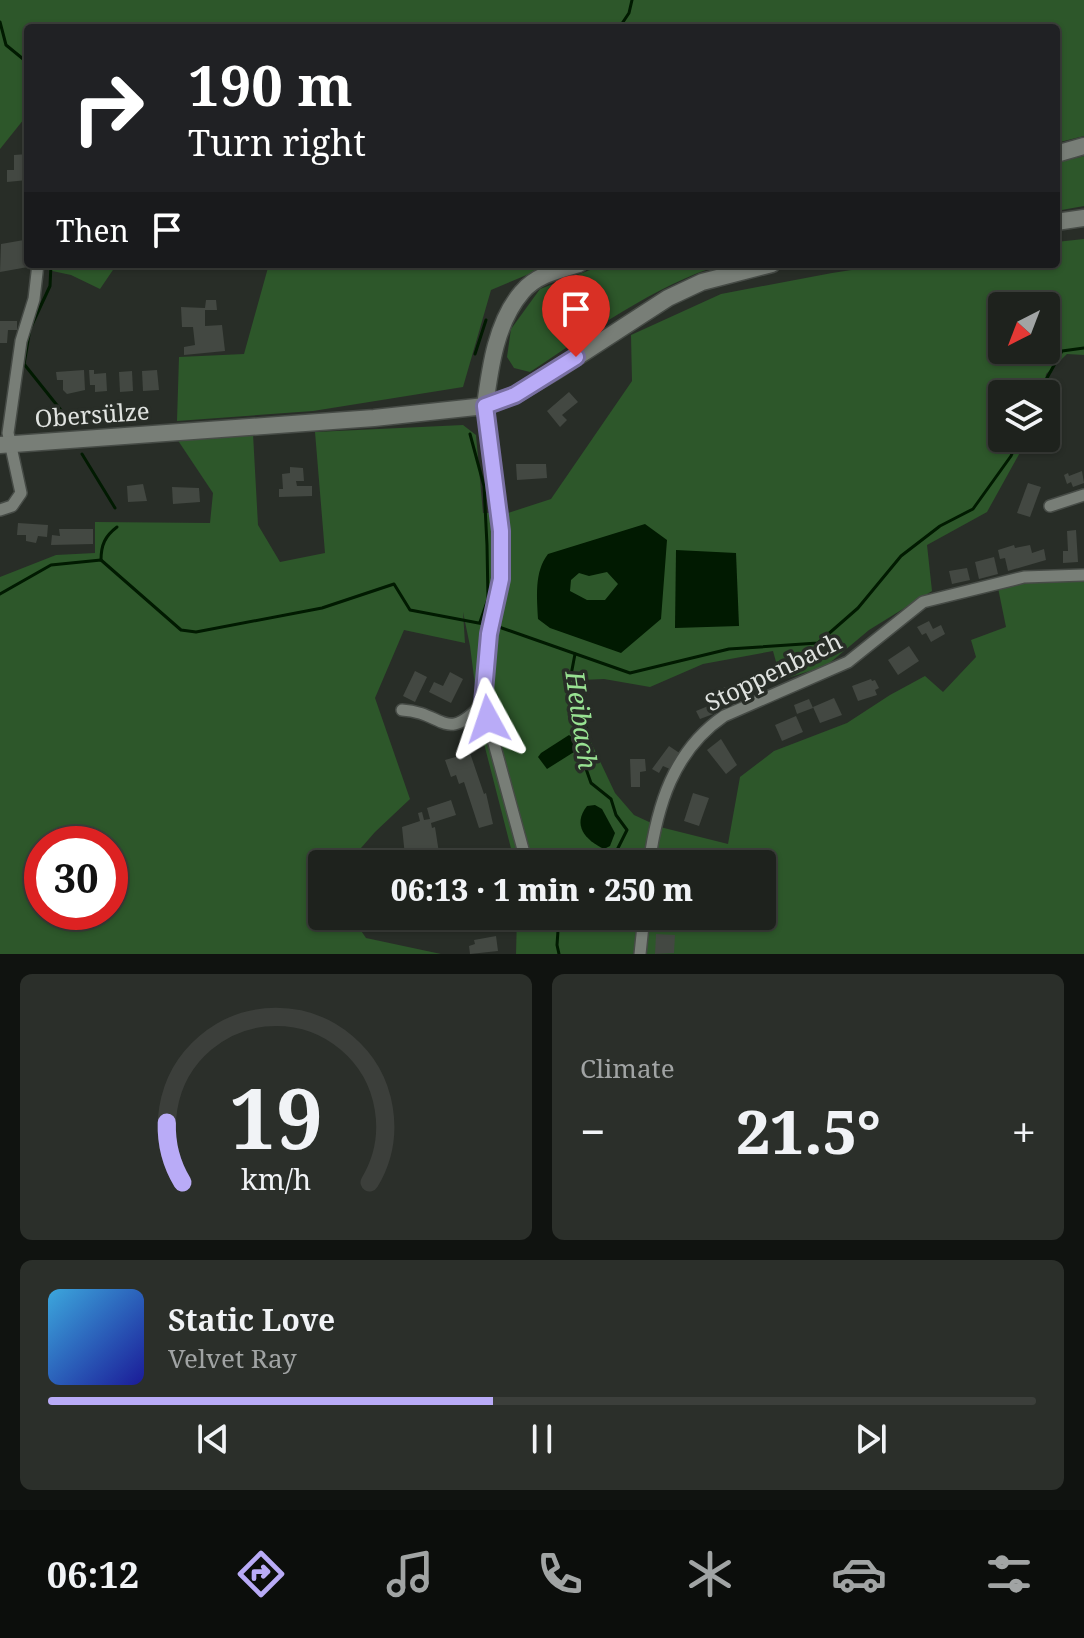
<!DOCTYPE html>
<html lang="en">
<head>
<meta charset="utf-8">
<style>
	:root { --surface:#1e221d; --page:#2b2f2a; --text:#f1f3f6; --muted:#a1a4a4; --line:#3c3f3b; --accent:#b9abf7 }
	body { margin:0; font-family:"Noto Serif",serif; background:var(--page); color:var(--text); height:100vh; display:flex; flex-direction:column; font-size:30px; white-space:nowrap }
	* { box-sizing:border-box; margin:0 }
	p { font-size:26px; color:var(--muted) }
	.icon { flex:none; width:44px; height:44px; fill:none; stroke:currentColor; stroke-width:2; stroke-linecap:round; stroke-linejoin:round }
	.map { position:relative; height:954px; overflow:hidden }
	.details { display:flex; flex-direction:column; gap:20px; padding:20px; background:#101310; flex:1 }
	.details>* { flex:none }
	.hud { position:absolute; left:24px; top:24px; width:1036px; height:244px; border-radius:8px; box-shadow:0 2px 6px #0004,0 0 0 2px var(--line); background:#202124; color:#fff; overflow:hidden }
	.needle { width:52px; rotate:222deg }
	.buttons { position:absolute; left:988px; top:292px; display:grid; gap:16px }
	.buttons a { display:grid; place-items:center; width:72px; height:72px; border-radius:8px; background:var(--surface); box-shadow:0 2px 6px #0004,0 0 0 2px var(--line); font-size:40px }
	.speed { position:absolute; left:24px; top:826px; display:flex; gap:16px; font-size:40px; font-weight:700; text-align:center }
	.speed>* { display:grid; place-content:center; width:104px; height:104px; border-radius:50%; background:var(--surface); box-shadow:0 2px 6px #0004,0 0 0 2px var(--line); line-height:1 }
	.speed .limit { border:12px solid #d22; background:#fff; color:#111 }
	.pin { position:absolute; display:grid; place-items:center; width:68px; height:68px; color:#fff; margin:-82px -34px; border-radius:50% 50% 50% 0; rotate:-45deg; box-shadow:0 0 8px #0007 }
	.pin .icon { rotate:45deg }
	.me { position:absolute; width:88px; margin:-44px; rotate:355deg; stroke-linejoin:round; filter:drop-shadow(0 0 6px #0008) }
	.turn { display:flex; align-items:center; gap:28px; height:168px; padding:0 32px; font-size:36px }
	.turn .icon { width:104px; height:104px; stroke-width:2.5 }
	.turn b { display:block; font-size:56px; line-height:68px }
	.then { display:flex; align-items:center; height:76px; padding:0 32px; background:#0003; gap:16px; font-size:30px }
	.big { font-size:60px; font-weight:800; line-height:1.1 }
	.details .card { flex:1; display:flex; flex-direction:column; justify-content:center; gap:12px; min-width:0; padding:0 28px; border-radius:12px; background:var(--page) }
	.details .dial { align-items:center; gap:0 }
	.dial svg { height:208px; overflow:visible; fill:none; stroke:var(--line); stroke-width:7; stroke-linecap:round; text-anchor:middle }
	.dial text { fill:var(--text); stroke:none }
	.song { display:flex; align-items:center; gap:24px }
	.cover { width:96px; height:96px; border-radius:12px; background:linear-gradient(135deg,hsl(200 70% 55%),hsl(240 70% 35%)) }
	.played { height:8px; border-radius:4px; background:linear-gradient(90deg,var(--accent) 45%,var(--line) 45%) }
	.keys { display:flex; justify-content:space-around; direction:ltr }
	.heat { display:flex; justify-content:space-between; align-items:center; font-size:44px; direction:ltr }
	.details .tiles { flex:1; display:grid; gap:20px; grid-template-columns:1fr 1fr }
	.card:last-child { grid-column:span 2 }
	.trip { position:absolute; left:308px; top:850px; width:468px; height:80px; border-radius:8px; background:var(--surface); box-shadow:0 2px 6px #0004,0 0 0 2px var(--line); font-weight:800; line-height:80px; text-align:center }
	.menu { display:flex; height:128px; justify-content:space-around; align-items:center; background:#0c0e0c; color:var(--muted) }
	.menu .icon { width:56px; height:56px }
	.menu .selected { color:var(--accent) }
	.menu b { font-size:36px; color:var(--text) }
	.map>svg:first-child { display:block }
</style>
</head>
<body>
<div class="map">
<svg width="1084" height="954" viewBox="0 0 1084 954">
	<rect width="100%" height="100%" fill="#282d27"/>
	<g fill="#2d572a" fill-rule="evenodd">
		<path d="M0,0H1084V136L1056,143V28H28V114L0,149Z"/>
		<path d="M1084,156V206L1056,211V163Z"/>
		<path d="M1084,239V355L1067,354L1046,374L1043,394H1002V438H1028L987,512L927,545L932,591L869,630L826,666L781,680L773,651L703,664L650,687L604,679L581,680L589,738L615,793L634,815L660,827L728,844L740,777L774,751L847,723L890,695L925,676L943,692L976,657L971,640L1006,627L997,583L1084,579V954H516L517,916H762V864H515L481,732L470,646L463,612L465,643L404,630L375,698L410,799L375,832L347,864H322V916H351L366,938L441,954H0V577L56,555L95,553V522L210,523L213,493L177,439L253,434L258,525L280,562L325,553L315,432L463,425L476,435L483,513H508L551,499L632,381L631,335L721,294L832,273L890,264H1056V242ZM1002,306H1046V350H1002ZM42,844H110V912H42Z"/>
		<path d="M43,264H117L100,289L71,275L43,269Z"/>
		<path d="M269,264H553L491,290L463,387L313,411L177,421L179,357L244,354Z"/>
		<path d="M606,264H723C653,286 591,332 530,372L514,368L507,357L511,329L540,289Z"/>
	</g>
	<g fill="#011a01" fill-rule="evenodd">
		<path d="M645,524L667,540L661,619L621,653L550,628L538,619C537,597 534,572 548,554ZM607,572L618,584L605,600H587L570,591L571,580L579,573L589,576Z"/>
		<path d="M676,550L736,553L739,626L675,628Z"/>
		<path d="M569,735L578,742L574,752L547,769L538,757L541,753Z"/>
		<path d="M595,805L602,809L615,833L610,846L604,849C585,840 572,825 587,806Z"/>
	</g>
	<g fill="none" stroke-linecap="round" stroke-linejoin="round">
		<g stroke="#011a01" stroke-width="3">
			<path d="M0,22L6,45L28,63L26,80L28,85"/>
			<path d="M619,28L629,13L632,0"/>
			<path d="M51,264L50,286L30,329L24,364L72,424"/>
			<path d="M475,354L486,320"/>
			<path d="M1038,394L1062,351L1084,348"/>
			<path d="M470,434L484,486L487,545L488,599L480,622"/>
			<path d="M82,454L115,508"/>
			<path d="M101,560C101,545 105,536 117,527"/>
			<path d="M0,594L51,565L101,560L181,630L196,632L322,608L394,584L410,610L489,625"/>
			<path d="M496,626L630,673L729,649L818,643L858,608L901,556L940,526L973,509L1011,456L1019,438"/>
			<path d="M575,654L571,675L581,694L589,743L584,763L591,783L611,799L616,815L627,830L613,858L620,864"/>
			<path d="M559,916L557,945L559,954"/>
		</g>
	</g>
	<g fill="#434842">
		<path d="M28,154V180L7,182V170H14V155Z"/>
		<path d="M24,240L28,267L0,272L1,244Z"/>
		<path d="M206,300H216L217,310H205V326L222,325L225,351L184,355V347L195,345L193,327H182L181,307L205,308Z"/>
		<path d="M0,321H17V330H8L7,343H0Z"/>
		<path d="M84,370L85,390L67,394L63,390V380H57L56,372Z"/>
		<path d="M89,370H94V374L106,373L107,391L95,392V385H90Z"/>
		<path d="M157,370L159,390L143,391L142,371Z"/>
		<path d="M132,371L133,391L120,392L119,372Z"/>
		<path d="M569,392L578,402L562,415L567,420L560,427L547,411Z"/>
		<path d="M516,464H546L547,478L517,480Z"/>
		<path d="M290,467L303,468L304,481H296L297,486H312V496L279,497V489H283L282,474L290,473Z"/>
		<path d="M1082,471L1084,483L1073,487L1071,482L1067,484L1064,475L1068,473L1069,476Z"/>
		<path d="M1028,483L1041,487L1030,517L1017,513Z"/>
		<path d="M143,484L147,501L128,502L127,486Z"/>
		<path d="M172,487L199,488L200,502L173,504Z"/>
		<path d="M18,523L48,525L47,537L38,536L36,543L26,541V535H17Z"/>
		<path d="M59,529H93V544L51,545L52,535L60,536Z"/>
		<path d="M1076,530L1078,562L1063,563V551H1068L1067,531Z"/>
		<path d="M1014,545L1015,548L1030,545L1032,553L1044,549L1046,560L1008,571L1005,558L1000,559L998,550Z"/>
		<path d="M994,557L998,574L979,579L975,562Z"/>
		<path d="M967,568L970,580L952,584L949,571Z"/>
		<path d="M929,621L933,629L941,625L945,634L931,642L926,633L922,635L917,627Z"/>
		<path d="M909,646L919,661L898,675L888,660Z"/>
		<path d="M415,671L427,677L415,702L403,696Z"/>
		<path d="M450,672L463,679L451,703L429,692L434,682L443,686Z"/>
		<path d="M871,679L872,681L875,680L879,688L875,690L877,695L858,701L852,686Z"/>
		<path d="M746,680L752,694L723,704L717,690Z"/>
		<path d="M834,698L842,715L820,723L813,707Z"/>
		<path d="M809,699L813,708L797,714L794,705Z"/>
		<path d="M713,704L716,713L700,719L696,711Z"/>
		<path d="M796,716L803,732L782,741L775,725Z"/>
		<path d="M721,739L737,765L726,774L707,750Z"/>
		<path d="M669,746L681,754L672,770L663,766L659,773L652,769Z"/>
		<path d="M470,753L484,794L486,793L493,824L479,828L464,782L459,784L456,775L451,777L445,760Z"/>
		<path d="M630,759H645L646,771L640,772V787H631Z"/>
		<path d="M693,793L709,798L699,826L684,821Z"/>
		<path d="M451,800L456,815L431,823L432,828L435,827L439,853L405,856L402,827L420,821L418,813L422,812L424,820L430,819L427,808Z"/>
		<path d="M656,934L675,935L674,953L655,954Z"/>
		<path d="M496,936L498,951L470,954L469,946L475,944L474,940Z"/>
	</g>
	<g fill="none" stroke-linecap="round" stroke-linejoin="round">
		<g stroke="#464b46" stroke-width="14">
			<g id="street">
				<path d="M485,406L501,531V579L489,634L483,703L527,864"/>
				<path d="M1050,506L1084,495"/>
				<path d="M0,510L12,506L21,493L8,433L21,341L34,299L38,264"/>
				<path d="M402,710C444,712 445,745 483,703"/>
				<path d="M649,864C657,806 673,751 724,716L848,662L923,602L1024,577L1084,575"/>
				<path d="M640,954L644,916"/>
			</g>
		</g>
		<g stroke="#464b46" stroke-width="19">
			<g id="secondary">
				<path d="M1056,154L1084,146"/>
				<path d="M1056,222L1084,218"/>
				<path d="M485,406C490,368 496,322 522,292C536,275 559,270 579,264"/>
				<path d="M0,445L374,418L485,406L515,395L557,370L668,298L702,282L772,264"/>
			</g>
		</g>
		<use href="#street" stroke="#787e77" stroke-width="11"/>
		<use href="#secondary" stroke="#787e77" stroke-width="16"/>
	</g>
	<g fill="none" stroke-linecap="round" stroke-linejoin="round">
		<g stroke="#786fa1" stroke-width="20">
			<path id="route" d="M488,719L483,703L489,634L501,579V531L485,406L515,395L576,357"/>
		</g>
		<use href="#route" stroke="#b9abf7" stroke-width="14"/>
	</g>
	<g text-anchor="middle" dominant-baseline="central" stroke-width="7" stroke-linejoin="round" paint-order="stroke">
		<g font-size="24" fill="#e0e3e0" stroke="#282d27">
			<text transform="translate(92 414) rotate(-4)">Obersülze</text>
			<text transform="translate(773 671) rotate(-26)">Stoppenbach</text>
		</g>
		<g font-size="26" font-style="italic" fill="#98e292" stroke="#282d27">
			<text transform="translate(582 720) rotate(82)">Heibach</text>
		</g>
	</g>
</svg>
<div class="buttons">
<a><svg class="needle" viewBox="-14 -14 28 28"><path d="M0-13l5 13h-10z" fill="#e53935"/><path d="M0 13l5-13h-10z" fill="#a1a4a4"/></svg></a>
<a><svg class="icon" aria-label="layers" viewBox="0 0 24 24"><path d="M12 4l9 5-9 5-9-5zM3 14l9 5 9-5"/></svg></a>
</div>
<div class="speed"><div class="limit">30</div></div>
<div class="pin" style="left:576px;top:357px;background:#d93025"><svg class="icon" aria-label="arrive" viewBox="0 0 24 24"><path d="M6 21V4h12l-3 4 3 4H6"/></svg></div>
<svg class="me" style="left:488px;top:719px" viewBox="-20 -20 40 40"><path d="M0-17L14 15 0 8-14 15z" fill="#b9abf7" stroke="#fff" stroke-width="4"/></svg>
<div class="trip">06:13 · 1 min · 250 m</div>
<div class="hud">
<div class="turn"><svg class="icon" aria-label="right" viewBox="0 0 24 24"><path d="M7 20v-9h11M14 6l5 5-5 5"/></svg><div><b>190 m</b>Turn right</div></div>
<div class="then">Then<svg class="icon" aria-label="arrive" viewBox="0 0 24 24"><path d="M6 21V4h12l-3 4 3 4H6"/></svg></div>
</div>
</div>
<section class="details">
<div class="tiles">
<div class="card dial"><svg viewBox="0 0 100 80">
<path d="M14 69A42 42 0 1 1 86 69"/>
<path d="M14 69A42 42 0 0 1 8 46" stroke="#b9abf7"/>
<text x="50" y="56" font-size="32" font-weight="700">19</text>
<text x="50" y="72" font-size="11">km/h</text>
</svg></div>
<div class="card"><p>Climate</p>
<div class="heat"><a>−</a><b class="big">21.5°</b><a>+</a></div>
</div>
<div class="card">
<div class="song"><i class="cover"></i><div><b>Static Love</b><p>Velvet Ray</p></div></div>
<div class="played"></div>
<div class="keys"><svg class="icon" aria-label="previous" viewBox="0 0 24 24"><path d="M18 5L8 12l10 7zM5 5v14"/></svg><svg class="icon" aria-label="pause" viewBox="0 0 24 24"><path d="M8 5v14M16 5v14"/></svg><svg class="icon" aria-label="next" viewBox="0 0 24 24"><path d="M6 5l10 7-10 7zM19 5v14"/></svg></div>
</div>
</div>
</section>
<nav class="menu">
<b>06:12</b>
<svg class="icon selected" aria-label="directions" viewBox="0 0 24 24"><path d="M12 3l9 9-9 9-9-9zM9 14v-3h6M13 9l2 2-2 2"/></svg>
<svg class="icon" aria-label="music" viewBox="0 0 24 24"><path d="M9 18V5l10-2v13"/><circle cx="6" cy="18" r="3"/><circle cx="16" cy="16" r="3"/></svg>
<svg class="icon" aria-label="phone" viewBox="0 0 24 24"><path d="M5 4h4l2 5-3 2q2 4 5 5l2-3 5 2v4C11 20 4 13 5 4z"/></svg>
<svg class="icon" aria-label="climate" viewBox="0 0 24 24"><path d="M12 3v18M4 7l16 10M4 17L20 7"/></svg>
<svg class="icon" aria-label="car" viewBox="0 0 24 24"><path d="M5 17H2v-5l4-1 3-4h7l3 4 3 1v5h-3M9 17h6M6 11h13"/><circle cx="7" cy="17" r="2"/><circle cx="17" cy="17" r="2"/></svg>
<svg class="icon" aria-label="filters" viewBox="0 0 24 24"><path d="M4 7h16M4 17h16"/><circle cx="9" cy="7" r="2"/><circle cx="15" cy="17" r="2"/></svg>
</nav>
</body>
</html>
